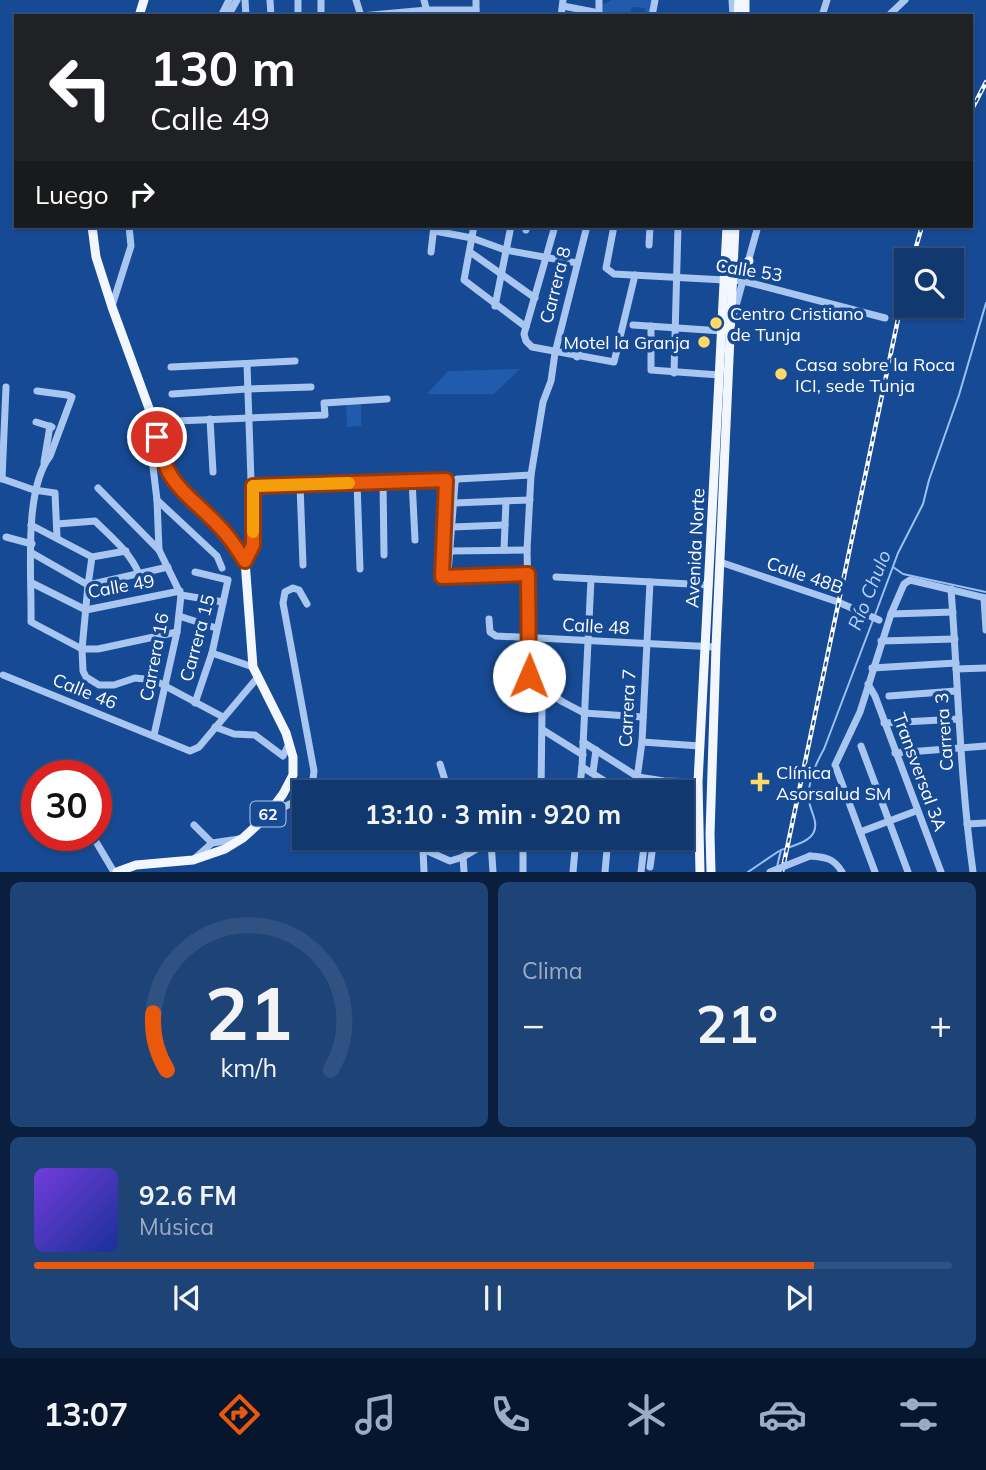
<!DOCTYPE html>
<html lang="es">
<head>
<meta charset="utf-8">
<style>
	:root { --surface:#11386f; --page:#1e4377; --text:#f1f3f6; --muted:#9cacc3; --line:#305282; --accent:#ea580c }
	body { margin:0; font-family:Mulish,sans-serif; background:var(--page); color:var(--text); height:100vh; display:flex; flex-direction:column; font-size:26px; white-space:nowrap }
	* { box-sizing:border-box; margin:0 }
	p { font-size:23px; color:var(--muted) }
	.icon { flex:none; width:38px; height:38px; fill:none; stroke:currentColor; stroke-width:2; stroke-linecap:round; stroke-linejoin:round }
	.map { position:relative; height:872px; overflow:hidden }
	.details { display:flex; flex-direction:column; gap:10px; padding:10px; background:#091f3d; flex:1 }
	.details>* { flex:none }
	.hud { position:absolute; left:14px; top:14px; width:959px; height:214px; border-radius:0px; box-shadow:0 2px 5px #0004,0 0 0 2px var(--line); background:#202124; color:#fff; overflow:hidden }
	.buttons { position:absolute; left:894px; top:248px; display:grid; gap:14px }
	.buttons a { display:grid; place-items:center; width:70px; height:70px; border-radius:0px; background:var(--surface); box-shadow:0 2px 5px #0004,0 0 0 2px var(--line); font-size:35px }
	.speed { position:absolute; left:21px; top:760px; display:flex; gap:14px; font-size:35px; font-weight:700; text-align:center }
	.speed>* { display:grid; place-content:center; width:91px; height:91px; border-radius:50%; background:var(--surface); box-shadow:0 2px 5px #0004,0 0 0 2px var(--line); line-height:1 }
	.speed .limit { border:10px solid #d22; background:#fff; color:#111 }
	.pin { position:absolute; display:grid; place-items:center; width:60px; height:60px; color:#fff; margin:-30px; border:4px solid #fff; border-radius:50%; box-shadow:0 2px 7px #0007 }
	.me { position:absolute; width:77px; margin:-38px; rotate:1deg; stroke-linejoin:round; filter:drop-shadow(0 0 5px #0008) }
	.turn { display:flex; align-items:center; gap:24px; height:147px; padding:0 21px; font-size:32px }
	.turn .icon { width:91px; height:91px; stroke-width:2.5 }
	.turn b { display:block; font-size:49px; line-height:60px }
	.then { display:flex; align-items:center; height:66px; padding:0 21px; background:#0003; gap:14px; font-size:26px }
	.big { font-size:52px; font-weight:700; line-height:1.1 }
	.details .tile { flex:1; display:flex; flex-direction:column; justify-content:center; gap:10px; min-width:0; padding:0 24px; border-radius:10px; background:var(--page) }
	.details .dial { align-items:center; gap:0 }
	.dial svg { height:182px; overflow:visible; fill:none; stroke:var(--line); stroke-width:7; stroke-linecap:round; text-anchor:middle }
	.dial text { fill:var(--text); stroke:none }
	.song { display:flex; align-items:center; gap:21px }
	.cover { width:84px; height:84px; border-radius:10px; background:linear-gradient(135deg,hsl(260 70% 55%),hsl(230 70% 35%)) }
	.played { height:7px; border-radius:4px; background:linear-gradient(90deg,var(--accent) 85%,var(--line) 85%) }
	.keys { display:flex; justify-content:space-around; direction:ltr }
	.heat { display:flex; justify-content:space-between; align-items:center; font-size:38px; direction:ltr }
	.details .tiles { flex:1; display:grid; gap:10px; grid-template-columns:1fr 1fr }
	.tile:last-child { grid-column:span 2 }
	.trip { position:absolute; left:292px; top:780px; width:402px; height:70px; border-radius:0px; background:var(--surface); box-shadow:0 2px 5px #0004,0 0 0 2px var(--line); font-weight:700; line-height:70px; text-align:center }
	.menu { display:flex; height:112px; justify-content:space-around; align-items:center; background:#07162c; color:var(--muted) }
	.menu .icon { width:49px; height:49px }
	.menu .active { color:var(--accent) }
	.menu b { font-size:32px; color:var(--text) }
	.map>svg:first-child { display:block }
</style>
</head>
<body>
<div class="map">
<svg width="986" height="872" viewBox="0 0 986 872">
	<rect width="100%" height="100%" fill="#174a94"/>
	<g fill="#205bad">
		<path d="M612,0H654L650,16H644L645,8L632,7L629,16H603L602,5Z"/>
		<path d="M520,369L494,394H427L448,371Z"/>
		<path d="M346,404H361V426L347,427Z"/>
	</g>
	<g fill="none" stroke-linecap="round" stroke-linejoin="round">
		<g stroke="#9ac1f3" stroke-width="2">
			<path d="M893,567L903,574L986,592"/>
			<path d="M875,615L898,553L923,504L929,480L959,395L986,303"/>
			<path d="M777,867L781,850C795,845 818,841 815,822C814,815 810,808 809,801C807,784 816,763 824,749L873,620"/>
			<path d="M748,872L779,851"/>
		</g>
		<g stroke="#a8c6f0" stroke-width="7">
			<path d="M245,0L246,16"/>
			<path d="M270,0L271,16"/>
			<path d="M298,0V16"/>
			<path d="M356,0L361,16"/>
			<path d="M424,0L428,16"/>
			<path d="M476,0V16"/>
			<path d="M732,0L733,16"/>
			<path d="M563,6L599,13"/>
			<path d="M599,15V0"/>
			<path d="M221,16L229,0"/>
			<path d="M228,16L237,0"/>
			<path d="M321,16V0"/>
			<path d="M361,16L427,10H476"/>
			<path d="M561,16L563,0"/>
			<path d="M652,16L655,0"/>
			<path d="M822,16L827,0"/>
			<path d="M888,16L905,0"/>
			<path d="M474,226L464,280L526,327"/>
			<path d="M555,226L524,334L526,341L532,347L614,362L635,275"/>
			<path d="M587,226L555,353L551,381L543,402L531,475L527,550L529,639L527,667L533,682L563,702L584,713L643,717"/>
			<path d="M614,226L606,268L614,274L743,281L885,318"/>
			<path d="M526,230L527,226"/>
			<path d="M435,231L472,238L505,250L577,263"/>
			<path d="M649,245L650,226"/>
			<path d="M431,252L434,226"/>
			<path d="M470,252L535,298"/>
			<path d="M112,306L131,246L129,226"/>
			<path d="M495,306L511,226"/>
			<path d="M734,313L758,226"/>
			<path d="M633,325L722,331"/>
			<path d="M651,326V370L719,375"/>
			<path d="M577,357L581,343"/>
			<path d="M171,367L295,361"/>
			<path d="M674,373L678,226"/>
			<path d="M37,391L67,395L72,397L50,456C23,491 32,576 31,622L82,649H98L177,632"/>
			<path d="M172,394L247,389L311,387"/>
			<path d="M210,419L213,472"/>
			<path d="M176,421L325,415L324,403L387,399"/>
			<path d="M36,422L52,427"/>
			<path d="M44,462L50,426"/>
			<path d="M0,478L34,490L55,493L57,537"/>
			<path d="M2,479L6,387"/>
			<path d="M412,480L415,540"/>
			<path d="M383,481L384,555"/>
			<path d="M357,482L360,569"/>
			<path d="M300,485L303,565"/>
			<path d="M253,486L443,479L447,483L442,577L528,574"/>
			<path d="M98,488L159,550"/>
			<path d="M157,500L217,556L222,568"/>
			<path d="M454,503L530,500"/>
			<path d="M57,524L95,521C112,538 130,552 139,574"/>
			<path d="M31,525L92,557L126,551"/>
			<path d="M452,527L505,525"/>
			<path d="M6,537L32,544"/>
			<path d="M504,550L506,501"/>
			<path d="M450,551L527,550"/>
			<path d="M32,553L88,585L168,567"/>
			<path d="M92,557L88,585L82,649L83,671L86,677L99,685H114L135,678L154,680L223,717"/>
			<path d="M245,561L251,549L253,539L247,364"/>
			<path d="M720,562L838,602L879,620"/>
			<path d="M448,573L455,483L457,479L531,475"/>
			<path d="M556,577L709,585"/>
			<path d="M32,583L86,610L180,591"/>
			<path d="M951,589C958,683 960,778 973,872"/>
			<path d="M181,595L223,602"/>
			<path d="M984,598L986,630"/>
			<path d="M891,614L953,612"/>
			<path d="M179,616L216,628"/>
			<path d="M489,619L490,632L496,636L716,647"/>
			<path d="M881,641L955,639"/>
			<path d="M212,653L253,667"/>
			<path d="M872,668L956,663"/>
			<path d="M956,669L986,668"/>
			<path d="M3,675L190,751L199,747L258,677"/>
			<path d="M868,684L875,696L941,872"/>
			<path d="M889,696L956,691"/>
			<path d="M195,703L212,653L228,580L195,572"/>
			<path d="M884,723L959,719"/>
			<path d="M215,727L234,734L255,735L283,756L289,744"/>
			<path d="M543,730L583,755"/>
			<path d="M154,735L177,632L181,595L159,550L157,500L150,442L154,423"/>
			<path d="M583,742L638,777L664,781L698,782"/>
			<path d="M642,742L700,746"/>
			<path d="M861,746L908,872"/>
			<path d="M895,753L986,746"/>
			<path d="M440,764L449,793"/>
			<path d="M582,767L624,793"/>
			<path d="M593,772L596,750"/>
			<path d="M541,793L542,709"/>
			<path d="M579,793L582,767L591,579"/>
			<path d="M635,793L642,742L650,582"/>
			<path d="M296,801L313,779L314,771L283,603L285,592L293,588L299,590L307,604"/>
			<path d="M270,814L296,801L304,800"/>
			<path d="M967,824L986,823"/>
			<path d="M194,825L212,843L239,839"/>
			<path d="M860,832L916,811"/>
			<path d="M682,834L698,845"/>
			<path d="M92,835L114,872"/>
			<path d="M409,838L423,849L450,861L463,857L487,843L523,842L538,838"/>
			<path d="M488,838L491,842L493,872"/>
			<path d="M540,838L575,847"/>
			<path d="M523,842V872"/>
			<path d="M423,849L424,872"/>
			<path d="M810,856C825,857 834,858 842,872"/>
			<path d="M463,857L464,872"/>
			<path d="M194,859L212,843"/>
			<path d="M650,867L654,838"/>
			<path d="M573,872L576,838"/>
			<path d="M605,872L608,838"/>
			<path d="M641,872L645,838"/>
			<path d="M875,872L835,765L860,712L891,614L904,584L910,580L986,598"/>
		</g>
		<g stroke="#f1f6ff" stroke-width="9">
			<path d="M139,16L144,0"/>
			<path d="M738,16L739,0"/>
			<path d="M745,16V0"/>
			<path d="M92,226L96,257L112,307L154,422L163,462L177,487L225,533L245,561L253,667L286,733L293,757V775L283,794L266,817L243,838L225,849L193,860L136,865L117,872"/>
			<path d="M733,261L741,266L749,261"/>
			<path d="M700,872L698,782L727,226"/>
			<path d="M711,872L710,834L716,647L735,226"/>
		</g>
		<g stroke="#fff" stroke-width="4.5">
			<g id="rail">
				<path d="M971,111L986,82"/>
				<path d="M912,261L922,226"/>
				<path d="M782,872L906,281"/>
			</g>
		</g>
		<use href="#rail" stroke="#174a94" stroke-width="2" stroke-dasharray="5" stroke-linecap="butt"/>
		<path stroke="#a8c6f0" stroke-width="7" d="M770,872L810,856"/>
	</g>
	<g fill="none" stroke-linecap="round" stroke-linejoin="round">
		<g stroke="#983908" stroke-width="18">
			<path id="route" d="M157,437C166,490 195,497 226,534C233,542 239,552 245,561L253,545V486L446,480L442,577L528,574L529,676"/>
		</g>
		<use href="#route" stroke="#ea580c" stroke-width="12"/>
		<path stroke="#f59e0b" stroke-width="12" d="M253,532V486L349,483"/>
	</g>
	<g fill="#ffd867" stroke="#174a94" stroke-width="2.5">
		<circle cx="716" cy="323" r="7"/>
		<circle cx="704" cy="342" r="7"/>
		<circle cx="781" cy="374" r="7"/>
		<path d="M756.5 771.5h7v7h7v7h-7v7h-7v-7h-7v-7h7z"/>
	</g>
	<g text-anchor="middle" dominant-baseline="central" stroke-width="7" stroke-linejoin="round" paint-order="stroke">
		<rect fill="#174a94" stroke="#b9c9df" stroke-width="2" x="250.5" y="801.5" width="35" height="25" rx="5"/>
		<g font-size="16" font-weight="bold" fill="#fff">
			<text x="268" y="814">62</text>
		</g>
		<g font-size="18" fill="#fff" stroke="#174a94">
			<text transform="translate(749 270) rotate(9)">Calle 53</text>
			<text transform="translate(555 285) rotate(-76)">Carrera 8</text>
			<text transform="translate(695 548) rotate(-87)">Avenida Norte</text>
			<text transform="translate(805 575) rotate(19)">Calle 48B</text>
			<text transform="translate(121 586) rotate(-10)">Calle 49</text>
			<text transform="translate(596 626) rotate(3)">Calle 48</text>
			<text transform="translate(197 638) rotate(-75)">Carrera 15</text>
			<text transform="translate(154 657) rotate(-79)">Carrera 16</text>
			<text transform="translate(85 691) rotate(22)">Calle 46</text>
			<text transform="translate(627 708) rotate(-87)">Carrera 7</text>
			<text transform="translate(944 732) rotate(-94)">Carrera 3</text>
			<text transform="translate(920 772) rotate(70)">Transversal 3A</text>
		</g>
		<g font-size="18" fill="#fff" stroke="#174a94" text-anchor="start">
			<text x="730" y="313">Centro Cristiano<tspan x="730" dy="21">de Tunja</tspan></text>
			<text x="690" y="342" text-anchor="end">Motel la Granja</text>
			<text x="795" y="364">Casa sobre la Roca<tspan x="795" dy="21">ICI, sede Tunja</tspan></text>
			<text x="776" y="772">Clínica<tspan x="776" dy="21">Asorsalud SM</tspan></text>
		</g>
		<g font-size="19" font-style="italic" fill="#b4d1f7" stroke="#174a94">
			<text transform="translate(869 590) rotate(-68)">Río Chulo</text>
		</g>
	</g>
</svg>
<div class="buttons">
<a><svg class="icon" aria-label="search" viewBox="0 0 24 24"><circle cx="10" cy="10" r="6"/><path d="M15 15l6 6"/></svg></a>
</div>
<div class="speed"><div class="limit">30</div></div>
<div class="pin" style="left:157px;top:437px;background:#d93025"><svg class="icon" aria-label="arrive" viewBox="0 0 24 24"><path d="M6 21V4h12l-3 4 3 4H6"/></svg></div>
<svg class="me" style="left:529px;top:676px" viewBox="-20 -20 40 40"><circle r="19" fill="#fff"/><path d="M0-13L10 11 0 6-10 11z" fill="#ea580c"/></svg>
<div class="trip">13:10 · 3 min · 920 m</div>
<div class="hud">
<div class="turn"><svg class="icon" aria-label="left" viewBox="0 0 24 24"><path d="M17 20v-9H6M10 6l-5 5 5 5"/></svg><div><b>130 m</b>Calle 49</div></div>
<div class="then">Luego<svg class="icon" aria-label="right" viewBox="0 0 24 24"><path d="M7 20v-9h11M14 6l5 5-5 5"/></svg></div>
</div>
</div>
<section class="details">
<div class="tiles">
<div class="tile dial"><svg viewBox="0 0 100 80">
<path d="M14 69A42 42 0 1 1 86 69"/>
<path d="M14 69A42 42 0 0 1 8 44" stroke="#ea580c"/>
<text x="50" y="56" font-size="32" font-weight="700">21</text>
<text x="50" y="72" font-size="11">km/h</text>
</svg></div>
<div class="tile"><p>Clima</p>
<div class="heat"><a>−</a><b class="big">21°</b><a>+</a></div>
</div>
<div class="tile">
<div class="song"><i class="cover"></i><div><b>92.6 FM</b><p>Música</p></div></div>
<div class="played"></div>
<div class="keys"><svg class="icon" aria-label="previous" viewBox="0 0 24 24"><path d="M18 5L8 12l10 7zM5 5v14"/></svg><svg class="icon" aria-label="pause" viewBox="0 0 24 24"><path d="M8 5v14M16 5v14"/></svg><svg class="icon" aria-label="next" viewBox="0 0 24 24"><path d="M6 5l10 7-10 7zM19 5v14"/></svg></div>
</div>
</div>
</section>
<nav class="menu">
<b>13:07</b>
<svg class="icon active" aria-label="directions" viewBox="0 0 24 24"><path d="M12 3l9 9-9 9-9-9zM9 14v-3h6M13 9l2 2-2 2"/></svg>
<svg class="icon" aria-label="music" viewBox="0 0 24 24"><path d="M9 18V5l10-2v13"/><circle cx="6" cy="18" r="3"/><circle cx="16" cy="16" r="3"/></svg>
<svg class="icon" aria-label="phone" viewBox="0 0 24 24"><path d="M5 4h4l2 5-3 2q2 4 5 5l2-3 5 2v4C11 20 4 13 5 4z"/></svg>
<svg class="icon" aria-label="climate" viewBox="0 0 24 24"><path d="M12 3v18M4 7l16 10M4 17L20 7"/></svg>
<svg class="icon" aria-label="car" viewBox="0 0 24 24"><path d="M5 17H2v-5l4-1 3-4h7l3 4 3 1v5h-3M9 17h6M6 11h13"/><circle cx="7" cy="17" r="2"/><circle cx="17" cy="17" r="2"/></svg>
<svg class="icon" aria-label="filters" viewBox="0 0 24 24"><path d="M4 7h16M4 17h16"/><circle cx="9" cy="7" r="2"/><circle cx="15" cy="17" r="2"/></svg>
</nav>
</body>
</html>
